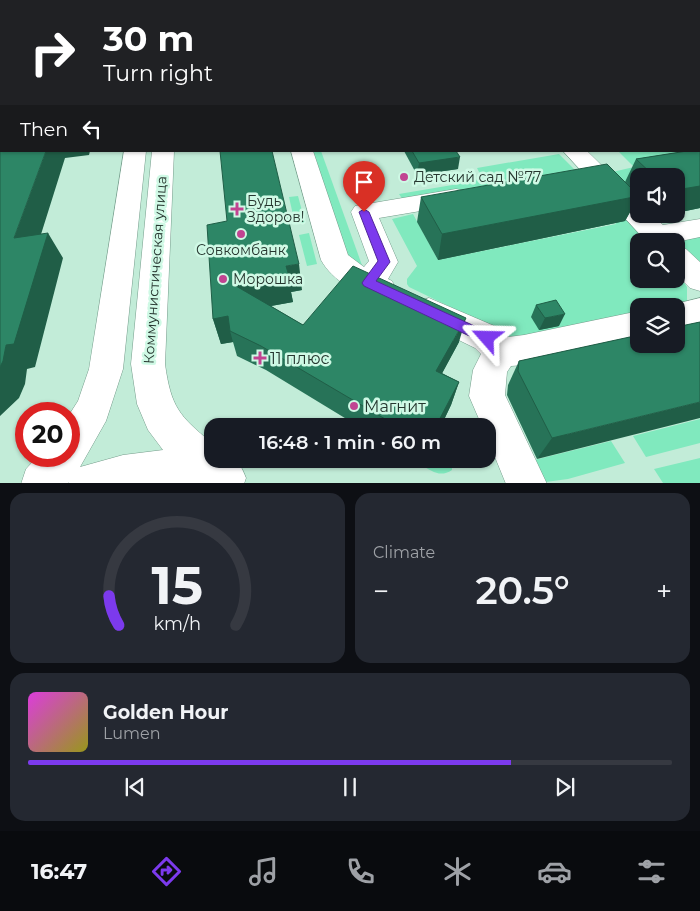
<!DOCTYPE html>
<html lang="en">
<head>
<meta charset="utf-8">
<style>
	:root { --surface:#171b24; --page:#242831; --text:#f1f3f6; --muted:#9ea1a6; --line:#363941; --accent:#7c3aed }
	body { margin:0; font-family:Montserrat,sans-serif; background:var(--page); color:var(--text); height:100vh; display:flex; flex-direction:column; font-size:19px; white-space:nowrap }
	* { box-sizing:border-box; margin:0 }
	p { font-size:16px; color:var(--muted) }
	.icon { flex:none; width:28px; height:28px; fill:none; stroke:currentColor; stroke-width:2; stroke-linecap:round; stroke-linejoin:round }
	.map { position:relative; height:483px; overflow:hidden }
	.panel { display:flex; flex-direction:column; gap:10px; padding:10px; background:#0d0f14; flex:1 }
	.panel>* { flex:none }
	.hud { position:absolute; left:0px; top:0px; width:700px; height:152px; box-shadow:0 1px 4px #0004; background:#202124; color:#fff; overflow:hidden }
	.buttons { position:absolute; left:630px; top:168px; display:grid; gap:10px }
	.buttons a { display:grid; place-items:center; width:55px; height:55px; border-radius:10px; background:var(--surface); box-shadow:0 1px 4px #0004; font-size:25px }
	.speed { position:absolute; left:15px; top:402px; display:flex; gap:10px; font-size:25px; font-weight:700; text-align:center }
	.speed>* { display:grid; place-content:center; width:65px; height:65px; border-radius:50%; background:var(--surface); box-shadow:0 1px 4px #0004; line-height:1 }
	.speed .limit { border:8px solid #d22; background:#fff; color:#111 }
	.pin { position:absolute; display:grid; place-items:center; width:42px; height:42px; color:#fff; margin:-51px -21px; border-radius:50% 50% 50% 0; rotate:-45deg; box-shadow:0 0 5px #0007 }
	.pin .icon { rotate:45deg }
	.me { position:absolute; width:55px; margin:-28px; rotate:295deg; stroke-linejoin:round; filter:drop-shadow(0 0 4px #0008) }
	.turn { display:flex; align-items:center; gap:18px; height:105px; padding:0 20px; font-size:22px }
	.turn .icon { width:65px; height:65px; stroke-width:2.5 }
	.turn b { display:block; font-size:35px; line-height:42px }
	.then { display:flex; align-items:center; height:48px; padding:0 20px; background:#0003; gap:10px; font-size:19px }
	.big { font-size:38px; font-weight:600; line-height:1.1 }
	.panel .widget { flex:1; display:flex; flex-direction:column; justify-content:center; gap:8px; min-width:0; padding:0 18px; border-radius:15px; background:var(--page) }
	.panel .dial { align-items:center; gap:0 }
	.dial svg { height:130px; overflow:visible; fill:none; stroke:var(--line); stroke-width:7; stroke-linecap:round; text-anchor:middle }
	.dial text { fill:var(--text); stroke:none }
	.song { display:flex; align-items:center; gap:15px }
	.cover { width:60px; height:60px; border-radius:8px; background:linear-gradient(135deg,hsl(300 70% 55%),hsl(60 70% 35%)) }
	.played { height:5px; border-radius:2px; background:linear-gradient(90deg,var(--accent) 75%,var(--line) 75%) }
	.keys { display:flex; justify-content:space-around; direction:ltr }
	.heat { display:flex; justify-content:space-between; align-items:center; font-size:28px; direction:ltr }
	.panel .tiles { flex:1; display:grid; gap:10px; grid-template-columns:1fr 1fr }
	.widget:last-child { grid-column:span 2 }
	.trip { position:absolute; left:204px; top:418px; width:292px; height:50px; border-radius:15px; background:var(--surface); box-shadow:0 1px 4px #0004; font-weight:600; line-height:50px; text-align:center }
	.tab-bar { display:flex; height:80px; justify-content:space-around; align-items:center; background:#090b0e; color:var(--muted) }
	.tab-bar .icon { width:35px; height:35px }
	.tab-bar .current { color:var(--accent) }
	.tab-bar b { font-size:22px; color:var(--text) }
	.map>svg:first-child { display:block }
</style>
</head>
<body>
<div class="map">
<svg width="700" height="484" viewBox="0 0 700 484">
	<rect width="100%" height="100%" fill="#c2ecd8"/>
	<g fill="#80e9be">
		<path d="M524,0H700V81L699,1Z"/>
		<path d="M699,123L700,171L639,176V210L608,173L634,167L618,151H699Z"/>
		<path d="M306,151H321L363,268H349Z"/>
		<path d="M559,154L576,171L403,200L399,194L476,181L480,174L477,168Z"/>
		<path d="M598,189L648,241H639V279H676V270L687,287V304L676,306H639V320L515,347L490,326L409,287L407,284V279L417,266L392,219L413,214L438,260L616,224L585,191Z"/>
		<path d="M298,196L305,222L295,224L289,197Z"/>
		<path d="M309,233L317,264L307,266L299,235Z"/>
		<path d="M700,233V266L680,245L678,240Z"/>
		<path d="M700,419V443L646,457L633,436Z"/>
		<path d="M611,441L625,463L568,479L538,483L522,463Z"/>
		<path d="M700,458V483H663L654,469Z"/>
		<path d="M424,459H452V470C440,478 432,471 421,465Z"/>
	</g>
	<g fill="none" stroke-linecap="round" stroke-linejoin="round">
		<g stroke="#759c8b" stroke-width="1">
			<g id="minor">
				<rect x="0" y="9" width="1" height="8"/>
				<rect x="0" y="59" width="1" height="10"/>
				<rect x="0" y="130" width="1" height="12"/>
				<path d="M291,151H313L348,255L364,267L369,261L351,212L355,206L456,189L465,191L468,197L465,203L456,205L379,218L398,262L388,279L392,281L396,289L392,297L381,301C358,293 333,282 321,260Z"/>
				<path d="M563,151H587L639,202V214H651L663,225L700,219V237L676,242L646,241Z"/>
				<path d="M676,246L686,249L700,262V291L690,288L676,274Z"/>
				<path d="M429,298L499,328L508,337L524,335L639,311V337L524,365L511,366L507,372L505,395L547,484H506L488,440V426H482L469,396L473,370L481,354L475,348L418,320L413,311L418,302Z"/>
				<path d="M700,298V324L676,329V306H667Z"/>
			</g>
		</g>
		<g stroke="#759c8b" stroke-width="1">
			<g id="major">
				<rect x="147" y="0" width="14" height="1"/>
				<path d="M124,151H146L123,369L106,421L80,467L123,455L163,450L148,430L137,404L131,364L152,151H174L165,364C171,407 179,416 212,443V459C234,459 238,457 246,478L244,484H69V482L68,484H21L26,469L38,456H69V415L78,401L89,369Z"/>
			</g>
		</g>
		<use href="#minor" fill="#fff" fill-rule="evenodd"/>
		<use href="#major" fill="#fff" fill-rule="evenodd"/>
	</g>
	<g fill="#277358">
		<path d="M700,149V208L676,213V176H639V199L638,198L625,221L438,260L417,222L421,197L625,182L636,159Z"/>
		<path d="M404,151H456L458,169L417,175Z"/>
		<path d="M227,221L302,290L291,292L293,302L271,306L303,325L459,342L442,373L459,382L451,405L441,426H358L266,370L237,356L233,342L221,344L213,319Z"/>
		<path d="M536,305L559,326L539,330L531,317Z"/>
		<path d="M700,322L537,459L507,395L508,385L519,361Z"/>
		<path d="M411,459H424L421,465Z"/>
	</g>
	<g fill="#205e47">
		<path d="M699,79H700V100L699,101Z"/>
		<path d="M1,80V128H0V82Z"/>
		<path d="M46,151H90L89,155L65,158L32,263L14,238Z"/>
		<path d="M460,157L458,169L417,175L419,163Z"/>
		<path d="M700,186V208L676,213V190Z"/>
		<path d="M639,196L625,221L438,260L442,234Z"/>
		<path d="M657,214H669L656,216Z"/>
		<path d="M48,233L63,258L35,367L27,369L25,384L19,398L0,416V367L6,345Z"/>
		<path d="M299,264L302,290L291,292L293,302L242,311L236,286L286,266Z"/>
		<path d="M565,314L559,326L539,330L545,318Z"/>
		<path d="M228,316L230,331L233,342L221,344L213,319Z"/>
		<path d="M466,318L459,342L431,394L436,371Z"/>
		<path d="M459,382L451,405L441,426H436Z"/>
		<path d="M700,402V418L537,459L552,438Z"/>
	</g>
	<g fill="#2d8666" stroke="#205e47">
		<path d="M246,0H378L379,1H246Z"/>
		<rect x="500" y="0" width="21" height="1"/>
		<path d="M700,59V79H699V60Z"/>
		<path d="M1,145V151H46L14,238L48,233L14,344L6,345L3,361L0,367V148Z"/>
		<path d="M699,149H700V186L676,190V176H654L636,159L687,151H699Z"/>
		<path d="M220,151H272L299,264L286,266L289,276L236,286L303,325L353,266L466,318L436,371L459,382L436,426H397L261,346L230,331L228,316L213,319L207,225L227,221Z"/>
		<path d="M412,151H456L460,157L419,163Z"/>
		<path d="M607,164L639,196L442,234L421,197Z"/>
		<path d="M556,300L565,314L545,318L536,305Z"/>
		<path d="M700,322V402L552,438L518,371L519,361L639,335V344H676V327Z"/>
	</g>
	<path fill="#7c3aed" stroke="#51269a" d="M364,209L369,212L390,262L376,281L492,334L494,338L492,342L487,344L482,342L364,286L362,283L364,280L378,261L359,212Z"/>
	<g fill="#c14492" stroke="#cff9e5" stroke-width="2">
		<circle cx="404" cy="177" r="5"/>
		<path d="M234.5 201.5h5v5h5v5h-5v5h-5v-5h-5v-5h5z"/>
		<circle cx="241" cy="234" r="5"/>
		<circle cx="223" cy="279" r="5"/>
		<path d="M257.5 350.5h5v5h5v5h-5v5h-5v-5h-5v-5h5z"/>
		<circle cx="354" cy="406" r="5"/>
	</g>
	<g text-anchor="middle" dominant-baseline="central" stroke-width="5" stroke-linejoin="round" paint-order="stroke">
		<g font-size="14" fill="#26362f" stroke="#cff9e5" text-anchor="start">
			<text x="414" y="177">Детский сад №77</text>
			<text x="247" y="201">Будь<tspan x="247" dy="16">Здоров!</tspan></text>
			<text x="241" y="250" text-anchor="middle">Совкомбанк</text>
			<text x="233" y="279">Морошка</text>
		</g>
		<g font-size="14" fill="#26362f" stroke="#cff9e5">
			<text transform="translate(155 270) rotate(-86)">Коммунистическая улица</text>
		</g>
		<g font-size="16" fill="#26362f" stroke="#cff9e5" text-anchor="start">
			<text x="270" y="358">11 плюс</text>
			<text x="364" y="406">Магнит</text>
		</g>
	</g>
</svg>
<div class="buttons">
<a><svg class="icon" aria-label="sound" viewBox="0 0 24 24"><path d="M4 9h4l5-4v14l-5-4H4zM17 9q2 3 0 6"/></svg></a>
<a><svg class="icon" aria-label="search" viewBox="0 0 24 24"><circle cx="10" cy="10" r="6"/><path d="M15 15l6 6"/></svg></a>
<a><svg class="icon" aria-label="layers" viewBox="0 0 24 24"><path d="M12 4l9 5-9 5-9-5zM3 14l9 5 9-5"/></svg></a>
</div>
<div class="speed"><div class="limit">20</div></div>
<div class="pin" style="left:364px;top:212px;background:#d93025"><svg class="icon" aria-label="arrive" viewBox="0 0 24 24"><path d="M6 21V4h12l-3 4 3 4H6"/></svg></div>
<svg class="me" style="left:487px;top:338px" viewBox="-20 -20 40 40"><path d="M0-17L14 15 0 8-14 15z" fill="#7c3aed" stroke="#fff" stroke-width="4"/></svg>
<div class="trip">16:48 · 1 min · 60 m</div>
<div class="hud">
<div class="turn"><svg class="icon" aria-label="right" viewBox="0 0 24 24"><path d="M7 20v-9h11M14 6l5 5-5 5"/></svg><div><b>30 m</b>Turn right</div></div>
<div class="then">Then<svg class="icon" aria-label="left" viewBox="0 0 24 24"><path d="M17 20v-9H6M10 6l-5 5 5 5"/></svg></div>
</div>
</div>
<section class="panel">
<div class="tiles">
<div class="widget dial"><svg viewBox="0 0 100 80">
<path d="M14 69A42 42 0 1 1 86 69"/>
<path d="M14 69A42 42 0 0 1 8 51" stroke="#7c3aed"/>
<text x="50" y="56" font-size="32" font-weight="700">15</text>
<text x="50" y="72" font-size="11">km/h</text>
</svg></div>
<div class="widget"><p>Climate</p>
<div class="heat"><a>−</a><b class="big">20.5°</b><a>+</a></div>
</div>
<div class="widget">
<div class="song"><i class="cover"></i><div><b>Golden Hour</b><p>Lumen</p></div></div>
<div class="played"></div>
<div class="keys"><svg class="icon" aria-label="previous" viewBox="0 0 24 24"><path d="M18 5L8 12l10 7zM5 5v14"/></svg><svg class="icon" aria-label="pause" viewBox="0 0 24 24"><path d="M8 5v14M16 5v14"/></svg><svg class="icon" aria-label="next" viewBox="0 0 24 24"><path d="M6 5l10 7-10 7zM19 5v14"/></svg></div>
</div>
</div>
</section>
<nav class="tab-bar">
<b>16:47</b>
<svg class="icon current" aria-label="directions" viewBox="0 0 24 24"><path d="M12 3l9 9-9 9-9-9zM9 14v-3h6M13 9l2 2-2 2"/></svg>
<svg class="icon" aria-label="music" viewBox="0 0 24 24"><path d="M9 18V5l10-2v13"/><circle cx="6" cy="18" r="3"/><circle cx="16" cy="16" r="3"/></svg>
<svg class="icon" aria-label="phone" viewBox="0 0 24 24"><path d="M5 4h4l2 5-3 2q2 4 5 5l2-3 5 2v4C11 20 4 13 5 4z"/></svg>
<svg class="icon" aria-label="climate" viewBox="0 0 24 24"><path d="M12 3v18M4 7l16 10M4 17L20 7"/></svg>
<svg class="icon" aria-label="car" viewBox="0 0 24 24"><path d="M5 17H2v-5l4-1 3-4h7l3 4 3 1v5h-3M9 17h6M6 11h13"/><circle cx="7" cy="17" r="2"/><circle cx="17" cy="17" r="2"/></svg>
<svg class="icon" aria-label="filters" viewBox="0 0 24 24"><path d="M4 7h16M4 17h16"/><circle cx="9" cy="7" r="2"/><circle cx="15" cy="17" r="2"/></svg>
</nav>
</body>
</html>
